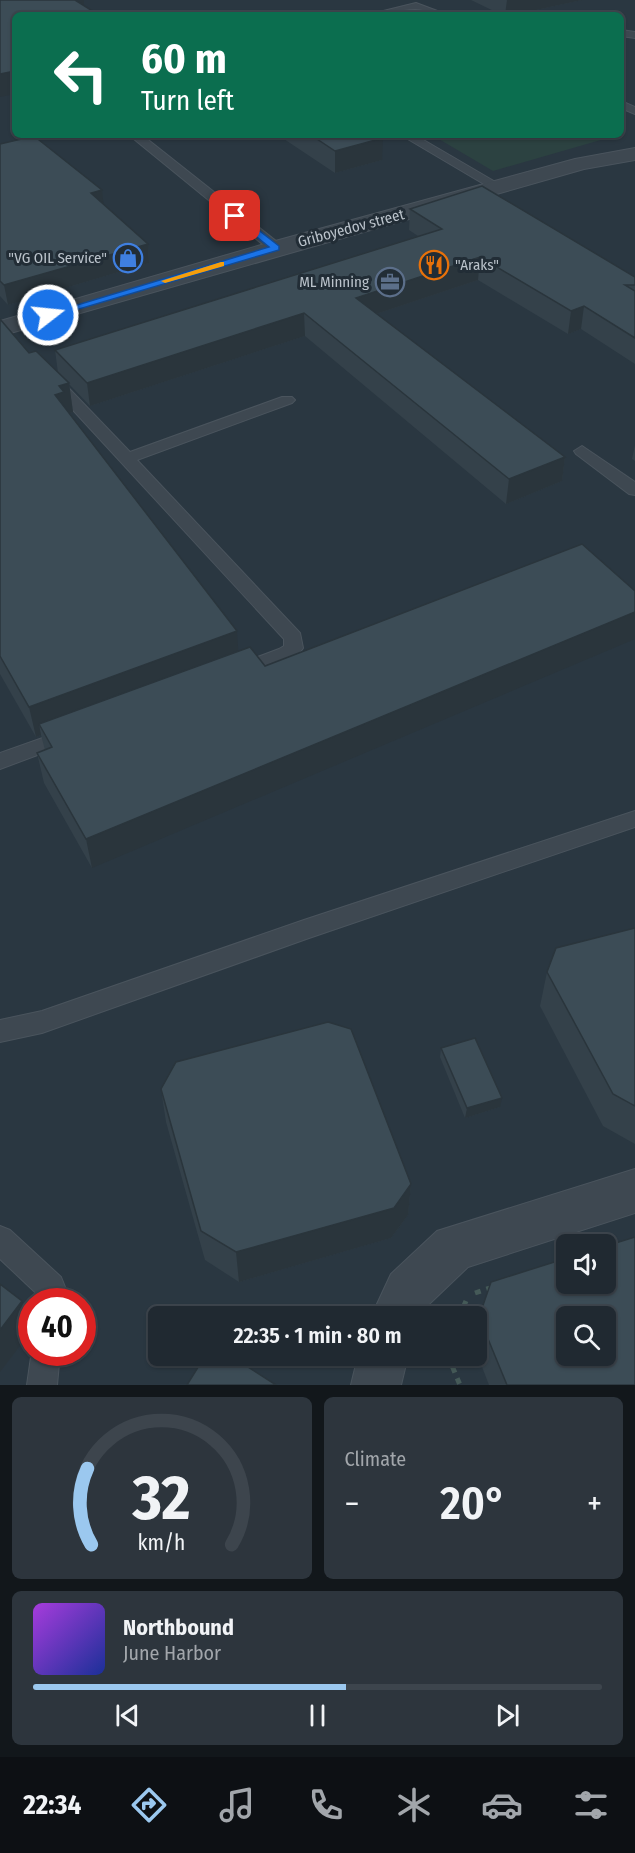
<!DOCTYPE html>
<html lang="en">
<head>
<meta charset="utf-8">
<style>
	:root { --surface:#202931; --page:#2d353d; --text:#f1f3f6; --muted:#a2a6ab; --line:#3d454d; --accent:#9bc8ef }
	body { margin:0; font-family:"Fira Sans Condensed",sans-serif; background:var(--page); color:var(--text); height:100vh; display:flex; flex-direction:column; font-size:22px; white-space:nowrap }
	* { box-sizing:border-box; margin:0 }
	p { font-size:20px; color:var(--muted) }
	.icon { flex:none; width:33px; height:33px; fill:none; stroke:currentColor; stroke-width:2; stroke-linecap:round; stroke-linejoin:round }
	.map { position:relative; height:1385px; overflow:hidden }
	.panel { display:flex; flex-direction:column; gap:12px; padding:12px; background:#12171b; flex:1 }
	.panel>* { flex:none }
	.guide { position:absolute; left:12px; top:12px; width:612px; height:126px; border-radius:9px; box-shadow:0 2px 4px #0004,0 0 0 2px var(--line); background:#0b6e4f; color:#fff; overflow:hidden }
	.tools { position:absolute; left:556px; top:1234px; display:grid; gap:12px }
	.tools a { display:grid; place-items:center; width:60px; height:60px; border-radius:9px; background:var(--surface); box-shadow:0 2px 4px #0004,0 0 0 2px var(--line); font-size:30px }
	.speed { position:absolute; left:18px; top:1288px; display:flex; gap:12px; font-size:30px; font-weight:700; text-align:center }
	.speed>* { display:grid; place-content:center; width:78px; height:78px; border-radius:50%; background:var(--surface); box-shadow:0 2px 4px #0004,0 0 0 2px var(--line); line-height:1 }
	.speed .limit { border:9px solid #d22; background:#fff; color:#111 }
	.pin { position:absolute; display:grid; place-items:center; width:51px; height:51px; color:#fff; margin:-26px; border-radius:12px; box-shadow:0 3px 9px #0006 }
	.me { position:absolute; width:66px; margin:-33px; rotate:74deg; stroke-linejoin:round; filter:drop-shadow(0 0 4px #0008) }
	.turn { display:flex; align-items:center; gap:21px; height:126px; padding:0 30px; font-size:27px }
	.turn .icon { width:78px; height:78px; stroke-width:2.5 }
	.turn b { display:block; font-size:42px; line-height:51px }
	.big { font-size:45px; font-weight:600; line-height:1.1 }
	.panel .widget { flex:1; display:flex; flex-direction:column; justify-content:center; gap:9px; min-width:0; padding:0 21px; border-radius:9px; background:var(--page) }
	.panel .dial { align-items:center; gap:0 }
	.dial svg { height:156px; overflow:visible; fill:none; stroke:var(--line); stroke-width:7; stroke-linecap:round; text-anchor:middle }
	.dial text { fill:var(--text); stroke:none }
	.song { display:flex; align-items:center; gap:18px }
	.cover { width:72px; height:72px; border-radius:9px; background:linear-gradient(135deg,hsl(280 70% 55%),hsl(230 70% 35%)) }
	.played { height:6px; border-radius:3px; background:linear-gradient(90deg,var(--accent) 55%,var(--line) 55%) }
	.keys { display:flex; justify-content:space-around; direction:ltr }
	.heat { display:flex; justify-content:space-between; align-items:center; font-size:33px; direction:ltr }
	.panel .tiles { flex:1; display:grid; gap:12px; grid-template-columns:1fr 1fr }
	.widget:last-child { grid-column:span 2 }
	.trip { position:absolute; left:148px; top:1306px; width:339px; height:60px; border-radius:9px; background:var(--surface); box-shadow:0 2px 4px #0004,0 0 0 2px var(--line); font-weight:600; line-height:60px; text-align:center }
	.dock { display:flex; height:96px; justify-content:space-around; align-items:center; background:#0d1014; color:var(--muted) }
	.dock .icon { width:42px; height:42px }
	.dock .on { color:var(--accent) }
	.dock b { font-size:27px; color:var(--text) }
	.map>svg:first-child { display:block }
</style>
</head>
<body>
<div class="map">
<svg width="635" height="1385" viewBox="0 0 635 1385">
	<rect width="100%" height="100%" fill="#2a3741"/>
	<path fill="#2c4241" d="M432,135H618L493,171Z"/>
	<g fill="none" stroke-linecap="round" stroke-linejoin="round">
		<g stroke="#4a545d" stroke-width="2">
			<g id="service">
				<path d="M416,3L448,15C435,15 426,9 415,9C400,9 383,15 367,15Z"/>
				<path d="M621,30L635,32V38L621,36Z"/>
				<path d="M621,101L635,107V114L621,108Z"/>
				<path d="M129,135H142L281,245V251H271Z"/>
				<path d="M401,135H415L504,187L494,190Z"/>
				<path d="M53,376L58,377L130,452L282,397H292L295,400L292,403L137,460L300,633L303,648C296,661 245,681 231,677L228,672L231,667L279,649L284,646V639L48,383L46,380L48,377Z"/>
				<path d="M582,446L635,482V495L629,494L576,454L574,451Z"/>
				<path d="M68,729L75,731L78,736L75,741L0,769V753Z"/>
				<path d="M635,811V827L309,938L42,1033L0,1042V1020L42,1011L304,920Z"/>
				<path d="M0,1226L10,1230L61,1277L65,1287L64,1302H36V1293L0,1259Z"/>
				<path d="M32,1350V1353H60L57,1385H27Z"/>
			</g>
		</g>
		<g stroke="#4a545d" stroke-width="2">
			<g id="minor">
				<path d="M635,1169V1213L468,1267L425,1308L420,1317H371L391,1274L437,1231Z"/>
				<path d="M358,1356H408L401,1385H351Z"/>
			</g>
		</g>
		<g stroke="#4a545d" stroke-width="2">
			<path id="tertiary" d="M635,148V160L584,169L0,336V321L268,243L575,159Z"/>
		</g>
		<g stroke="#455a58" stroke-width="5" stroke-dasharray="6 6" stroke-linecap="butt">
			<path d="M475,1293L493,1287"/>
			<path d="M459,1317L466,1301"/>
			<path d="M448,1356L460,1385"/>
		</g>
		<use href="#service" fill="#3e4851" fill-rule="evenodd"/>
		<use href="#minor" fill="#3e4851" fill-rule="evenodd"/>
		<use href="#tertiary" fill="#3e4851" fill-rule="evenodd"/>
	</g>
	<g fill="#34414a">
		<path d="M471,0H582L513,15H502Z"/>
		<path d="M278,135H378L382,160L335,173Z"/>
		<path d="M0,144L103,204L148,244L149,263L8,305L0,296Z"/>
		<path d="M410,209L635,277V364L581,329L568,334L478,280L376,314L565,457L562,481L506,504L305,336L90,406L69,384L73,412L70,413L92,868L44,783L37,753L45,750L41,735L36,737L0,674V319L29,353L58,373L55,350L418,236L409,230Z"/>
		<path d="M635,445V461L632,459Z"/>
		<path d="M635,928V1144L603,1126L540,1006L547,972Z"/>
		<path d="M441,1048L500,1107L465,1118L440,1057Z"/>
		<path d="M161,1089L411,1184L408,1215L391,1238L239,1282L205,1260L166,1122Z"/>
		<path d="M479,1317L635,1385H489L477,1354V1327Z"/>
	</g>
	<g fill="#2a353c">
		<path d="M60,0H84V5L61,10Z"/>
		<path d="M507,0H582L513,15H505Z"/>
		<path d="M15,71V94L0,97V74Z"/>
		<path d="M383,138L382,160L335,173V151Z"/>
		<path d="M102,190L104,209L91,193Z"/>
		<path d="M148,244L149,263L8,305L4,285Z"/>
		<path d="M480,257L478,280L355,321L356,298Z"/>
		<path d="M584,306L581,329L568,334L571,311Z"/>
		<path d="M304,313L305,336L90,406L87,383Z"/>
		<path d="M69,383L73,412L67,414L55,395L59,386Z"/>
		<path d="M565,457L562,481L506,504L509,479Z"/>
		<path d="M635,612V639L92,868L86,839Z"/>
		<path d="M237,631L239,661L39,724L41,735L36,737L29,707Z"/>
		<path d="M502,1098L500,1107L465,1118L467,1108Z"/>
		<path d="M411,1184L408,1215L391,1238L239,1282L236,1252Z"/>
		<path d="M22,1301L32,1324V1330L0,1372V1330Z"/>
	</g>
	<g fill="#3c4c56" stroke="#2a353c" stroke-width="1.5" fill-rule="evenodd">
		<path d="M0,0H75L99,15H15V71L0,74Z"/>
		<path d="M311,135H378L383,138L335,151Z"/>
		<path d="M34,136L102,190L91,193L148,244L4,285L0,281V144Z"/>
		<path d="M482,186L635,277V285H625L635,291V338L584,306L571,311L480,257L356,298L565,457L509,479L304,313L87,383L55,350L442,229L410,209Z"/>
		<path d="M0,319L29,353L36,351L69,383L59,386L64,392L55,395L237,631L29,707L0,656Z"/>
		<path d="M582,544L635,591V612L86,839L37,753L52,747L39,724L250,647L265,666Z"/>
		<path d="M635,928V1106L613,1094L547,972L556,948Z"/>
		<path d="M328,1022L351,1029L411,1184L394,1208L236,1252L201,1231L161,1089L176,1062Z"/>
		<path d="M475,1038L502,1098L467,1108L441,1048Z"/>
		<path d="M635,1237V1385H507L479,1317L491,1282L567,1258V1284H606V1246ZM567,1317H606V1356H567Z"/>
		<path d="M0,1284L22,1301L0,1330Z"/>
		<path d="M205,1356H231L276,1385H187Z"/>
	</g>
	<path fill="#1a73e8" stroke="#114b97" stroke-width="1.5" d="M232,214H238L279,246V250L52,317L44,315L269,247L232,217Z"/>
	<path fill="#f59e0b" d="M221,262H224V266L165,283L161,281Z"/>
	<defs>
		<g id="shop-ring" transform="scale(1.5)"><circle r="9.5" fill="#222d36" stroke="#3f7fe0" stroke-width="1.5"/><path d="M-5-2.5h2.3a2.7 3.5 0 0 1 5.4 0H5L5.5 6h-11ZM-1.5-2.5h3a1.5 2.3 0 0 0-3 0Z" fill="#3f7fe0"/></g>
		<g id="restaurant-ring" transform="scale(1.5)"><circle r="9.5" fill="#222d36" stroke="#e8710a" stroke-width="1.5"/><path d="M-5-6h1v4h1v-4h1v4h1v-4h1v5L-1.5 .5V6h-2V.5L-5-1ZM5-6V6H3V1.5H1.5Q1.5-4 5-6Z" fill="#e8710a"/></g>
		<g id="office-ring" transform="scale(1.5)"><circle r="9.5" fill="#222d36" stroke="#5c6f8a" stroke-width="1.5"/><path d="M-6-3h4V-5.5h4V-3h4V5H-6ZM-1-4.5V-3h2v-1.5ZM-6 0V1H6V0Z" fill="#5c6f8a"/></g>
	</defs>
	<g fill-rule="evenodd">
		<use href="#shop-ring" x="128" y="258"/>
		<use href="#restaurant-ring" x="434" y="265"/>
		<use href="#office-ring" x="390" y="282"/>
	</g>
	<g text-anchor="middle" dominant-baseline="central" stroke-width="6" stroke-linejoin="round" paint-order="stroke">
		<g font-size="15" fill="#bbc3cb" stroke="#222d36">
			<text transform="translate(351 228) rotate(-15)">Griboyedov street</text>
		</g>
		<g font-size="15" fill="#bbc3cb" stroke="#222d36" text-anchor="end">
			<text x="107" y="258">"VG OIL Service"</text>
			<text x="455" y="265" text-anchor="start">"Araks"</text>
			<text x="369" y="282">ML Minning</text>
		</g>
	</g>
</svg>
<div class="tools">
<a><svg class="icon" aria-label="sound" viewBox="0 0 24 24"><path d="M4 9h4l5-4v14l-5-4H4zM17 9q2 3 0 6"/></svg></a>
<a><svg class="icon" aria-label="search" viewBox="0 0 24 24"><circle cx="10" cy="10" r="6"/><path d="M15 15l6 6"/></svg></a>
</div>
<div class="speed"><div class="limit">40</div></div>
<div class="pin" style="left:235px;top:216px;background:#d93025"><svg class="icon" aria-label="arrive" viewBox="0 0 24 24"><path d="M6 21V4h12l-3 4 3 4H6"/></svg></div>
<svg class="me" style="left:48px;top:315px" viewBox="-20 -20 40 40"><circle r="17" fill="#1a73e8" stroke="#fff" stroke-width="3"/><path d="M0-11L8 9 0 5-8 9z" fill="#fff"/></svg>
<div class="trip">22:35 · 1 min · 80 m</div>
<div class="guide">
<div class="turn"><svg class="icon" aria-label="left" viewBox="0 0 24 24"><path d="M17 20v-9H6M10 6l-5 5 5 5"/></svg><div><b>60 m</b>Turn left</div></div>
</div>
</div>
<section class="panel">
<div class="tiles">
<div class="widget dial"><svg viewBox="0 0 100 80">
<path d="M14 69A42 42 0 1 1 86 69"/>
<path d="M14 69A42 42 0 0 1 12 30" stroke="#9bc8ef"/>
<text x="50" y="56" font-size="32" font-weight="700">32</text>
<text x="50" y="72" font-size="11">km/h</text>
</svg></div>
<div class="widget"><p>Climate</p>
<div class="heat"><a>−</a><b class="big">20°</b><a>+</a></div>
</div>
<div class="widget">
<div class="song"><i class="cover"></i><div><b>Northbound</b><p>June Harbor</p></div></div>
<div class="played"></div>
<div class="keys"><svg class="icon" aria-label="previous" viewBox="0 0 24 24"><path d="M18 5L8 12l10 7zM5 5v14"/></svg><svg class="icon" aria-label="pause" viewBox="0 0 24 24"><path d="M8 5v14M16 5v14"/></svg><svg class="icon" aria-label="next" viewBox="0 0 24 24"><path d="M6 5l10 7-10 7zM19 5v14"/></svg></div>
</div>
</div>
</section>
<nav class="dock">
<b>22:34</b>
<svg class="icon on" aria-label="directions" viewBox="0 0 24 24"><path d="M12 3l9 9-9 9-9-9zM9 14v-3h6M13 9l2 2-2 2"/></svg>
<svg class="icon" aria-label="music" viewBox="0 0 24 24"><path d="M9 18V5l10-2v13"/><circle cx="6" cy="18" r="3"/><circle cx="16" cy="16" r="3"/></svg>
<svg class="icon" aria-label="phone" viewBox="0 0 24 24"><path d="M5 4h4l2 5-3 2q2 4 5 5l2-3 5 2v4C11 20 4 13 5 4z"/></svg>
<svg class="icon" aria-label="climate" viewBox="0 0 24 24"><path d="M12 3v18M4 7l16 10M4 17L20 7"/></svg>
<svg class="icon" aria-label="car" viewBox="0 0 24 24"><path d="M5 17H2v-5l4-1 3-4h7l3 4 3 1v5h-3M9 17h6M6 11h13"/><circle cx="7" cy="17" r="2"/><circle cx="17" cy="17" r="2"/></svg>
<svg class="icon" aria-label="filters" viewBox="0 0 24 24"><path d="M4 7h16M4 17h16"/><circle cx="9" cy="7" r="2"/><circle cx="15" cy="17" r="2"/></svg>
</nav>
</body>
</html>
